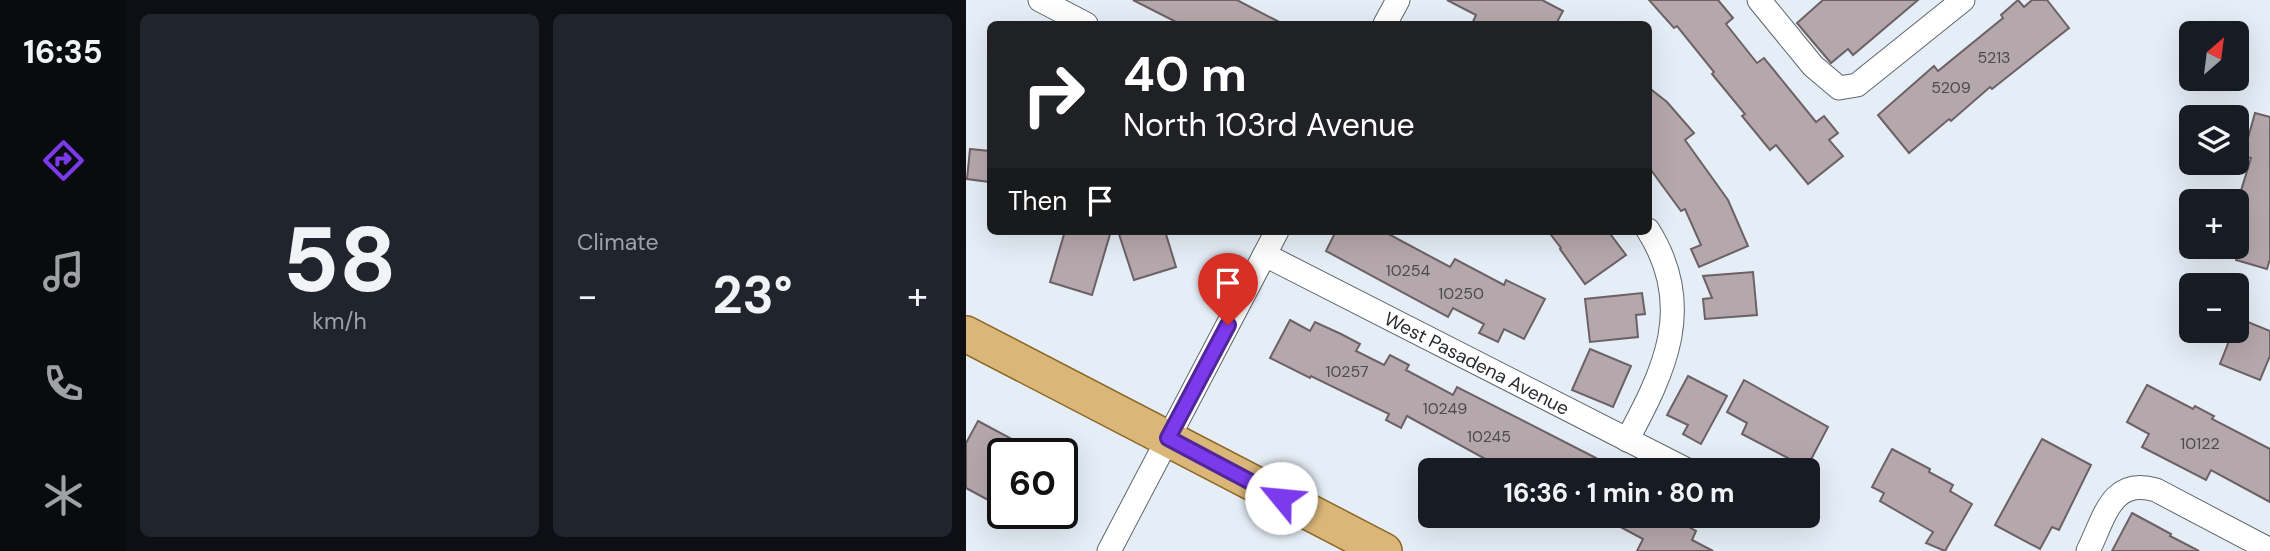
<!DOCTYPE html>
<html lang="en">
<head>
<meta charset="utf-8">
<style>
	:root { --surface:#171b24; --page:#20242c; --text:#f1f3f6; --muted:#9ea1a6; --accent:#7c3aed }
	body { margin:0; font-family:"DM Sans",sans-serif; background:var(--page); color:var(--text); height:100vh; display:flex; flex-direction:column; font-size:26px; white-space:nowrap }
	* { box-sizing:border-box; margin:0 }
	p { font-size:23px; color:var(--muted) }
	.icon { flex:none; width:38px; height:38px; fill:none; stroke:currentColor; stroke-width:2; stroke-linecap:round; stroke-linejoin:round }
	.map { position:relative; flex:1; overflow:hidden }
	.drawer { display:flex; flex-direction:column; gap:14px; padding:14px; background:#0d0f14; width:840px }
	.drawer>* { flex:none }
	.hud { position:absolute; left:21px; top:21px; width:665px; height:214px; border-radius:10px; box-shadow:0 7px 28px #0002; background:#202124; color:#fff; overflow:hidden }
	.needle { width:46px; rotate:28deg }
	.tools { position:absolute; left:1213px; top:21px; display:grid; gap:14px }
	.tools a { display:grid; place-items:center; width:70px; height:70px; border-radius:10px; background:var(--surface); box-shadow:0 7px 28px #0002; font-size:35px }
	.speed { position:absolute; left:21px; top:438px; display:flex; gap:14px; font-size:35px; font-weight:700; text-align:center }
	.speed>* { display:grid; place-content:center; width:91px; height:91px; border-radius:50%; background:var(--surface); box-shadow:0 7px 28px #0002; line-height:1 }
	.speed .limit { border:4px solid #111; border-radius:10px; background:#fff; color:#111 }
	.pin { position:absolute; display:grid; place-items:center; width:60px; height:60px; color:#fff; margin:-72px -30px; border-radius:50% 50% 50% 0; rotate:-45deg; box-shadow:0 0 7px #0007 }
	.pin .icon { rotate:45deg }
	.me { position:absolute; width:77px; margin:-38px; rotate:298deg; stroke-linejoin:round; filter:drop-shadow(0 0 5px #0008) }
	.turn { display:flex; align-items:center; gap:24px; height:147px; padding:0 21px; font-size:32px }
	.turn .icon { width:91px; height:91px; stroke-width:2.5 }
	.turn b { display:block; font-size:49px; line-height:60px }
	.then { display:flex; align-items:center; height:66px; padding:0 21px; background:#0003; gap:14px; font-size:26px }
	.big { font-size:52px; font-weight:700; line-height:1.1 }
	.drawer .widget { flex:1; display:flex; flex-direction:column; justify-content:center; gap:10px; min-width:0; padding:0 24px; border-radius:10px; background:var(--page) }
	.drawer .dial { align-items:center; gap:0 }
	.dial b { font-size:91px; line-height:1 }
	.heat { display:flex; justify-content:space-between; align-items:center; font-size:38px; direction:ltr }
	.drawer .tiles { flex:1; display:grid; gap:14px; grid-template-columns:repeat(2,1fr) }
	.trip { position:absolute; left:452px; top:458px; width:402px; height:70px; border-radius:10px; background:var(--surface); box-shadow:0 7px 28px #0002; font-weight:700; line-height:70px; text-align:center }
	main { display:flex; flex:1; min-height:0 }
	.dock { display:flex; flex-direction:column; width:126px; justify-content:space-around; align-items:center; background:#090b0e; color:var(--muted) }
	.dock .icon { width:49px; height:49px }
	.dock .on { color:var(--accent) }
	.dock b { font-size:32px; color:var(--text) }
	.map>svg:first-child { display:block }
</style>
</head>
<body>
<main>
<nav class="dock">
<b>16:35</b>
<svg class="icon on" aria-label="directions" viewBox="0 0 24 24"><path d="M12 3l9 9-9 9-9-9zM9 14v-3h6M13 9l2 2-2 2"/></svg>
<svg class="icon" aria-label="music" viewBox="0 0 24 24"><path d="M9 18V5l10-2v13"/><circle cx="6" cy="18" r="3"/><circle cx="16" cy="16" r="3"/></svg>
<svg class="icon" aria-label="phone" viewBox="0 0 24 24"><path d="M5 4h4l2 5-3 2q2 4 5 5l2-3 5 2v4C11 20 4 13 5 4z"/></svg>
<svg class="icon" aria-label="climate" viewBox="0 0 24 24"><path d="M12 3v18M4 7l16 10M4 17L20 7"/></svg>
</nav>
<section class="drawer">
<div class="tiles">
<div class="widget dial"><b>58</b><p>km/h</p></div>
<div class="widget"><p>Climate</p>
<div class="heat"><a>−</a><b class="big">23°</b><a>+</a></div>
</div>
</div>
</section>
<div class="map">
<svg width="1304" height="551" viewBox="0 0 1304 551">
	<rect width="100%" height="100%" fill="#e5edf6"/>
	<g fill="#b5a8ac" stroke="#6c6164" stroke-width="2">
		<path d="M167,0H271L317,24H214Z"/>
		<path d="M481,0H576L597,11L590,24H506L510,15Z"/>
		<path d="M683,0H752L767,18L760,24L791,63L798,58L850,122L858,116L872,133L863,140L877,156L842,184L810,145L804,150L776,116L779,114L746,74L748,72L711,26L708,28Z"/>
		<path d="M857,0H952L887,55L882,49L865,63L831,23Z"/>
		<path d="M1052,0L1058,7L1066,0H1081L1103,28L1026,89L1024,87L985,121L983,119L943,153L912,115L968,66L972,71L1037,18L1035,15Z"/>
		<path d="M682,87L701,102L728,133L719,140L762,200L782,246L733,267L725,249L735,245L719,209L715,211L682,166Z"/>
		<path d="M1289,113L1304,117V259L1301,269L1270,260V207L1285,158L1277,156Z"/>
		<path d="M4,149L24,151V182L1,179Z"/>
		<path d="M99,231H145L126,295L84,282Z"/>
		<path d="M152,231H199L210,267L168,280Z"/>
		<path d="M370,231H417L484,267L489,259L538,285L540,280L579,299L558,339L538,329L532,342L513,333L518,324L487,308L482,317L360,251Z"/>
		<path d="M582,231H642L660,255L619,284L594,249L595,248Z"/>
		<path d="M787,272L791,315L739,319L737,299L746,298L737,276Z"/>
		<path d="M676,293L679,314L670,315L672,337L624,342L619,299Z"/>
		<path d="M1272,318L1304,331V356L1294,380L1254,364L1267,331H1270Z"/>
		<path d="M324,320L344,331L349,322L375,334L394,344L390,351L418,365L424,355L443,365L440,370L487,395L491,387L630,458L623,471H554L535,461L532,466L441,416L435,428L420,420L423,414L345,376L344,378L304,358Z"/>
		<path d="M624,349L665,366L647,407L606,390Z"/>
		<path d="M722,376L761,396L735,444L717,434L722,425L701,415Z"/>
		<path d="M778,380L862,427L839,471H832L819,464L822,458L776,434L781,423L761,412Z"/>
		<path d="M1181,385L1227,409L1229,406L1248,416L1246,419L1304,449V502L1245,470L1240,480L1176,447L1183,434L1161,422Z"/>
		<path d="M12,421L72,453H37V508L0,488V443Z"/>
		<path d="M1076,439L1125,465L1093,530L1086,527L1074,549L1029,525Z"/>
		<path d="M926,449L964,469L963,472L987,485L984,491L1006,504L979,551L960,543L967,532L914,501L918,493L906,487Z"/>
		<path d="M1166,513L1205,534L1204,536L1233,551H1146Z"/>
		<path d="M634,516H703L730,531L726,540L747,551H671L677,539Z"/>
	</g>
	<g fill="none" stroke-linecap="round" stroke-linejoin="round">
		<g stroke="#5f666d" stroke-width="25">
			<g id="street">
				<path d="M74,0L120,24"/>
				<path d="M793,0L847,66L873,88L891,85L997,0"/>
				<path d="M419,24L432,0"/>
				<path id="s1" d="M299,255L723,471"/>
				<path d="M661,440C699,370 730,306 682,230"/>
				<path d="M143,551L311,231"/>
				<path d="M1122,551C1139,517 1145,477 1190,490L1304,550"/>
			</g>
		</g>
		<g stroke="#8c6624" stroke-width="38">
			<path id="primary" d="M0,334L418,551"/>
		</g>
		<use href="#street" stroke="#fff" stroke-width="23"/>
		<use href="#primary" stroke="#dab678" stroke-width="35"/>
	</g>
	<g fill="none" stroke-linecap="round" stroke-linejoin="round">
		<g stroke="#51269a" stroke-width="18">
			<path id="route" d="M262,325L202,438L315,498"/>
		</g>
		<use href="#route" stroke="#7c3aed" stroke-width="12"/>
	</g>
	<g text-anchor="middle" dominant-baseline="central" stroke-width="5" stroke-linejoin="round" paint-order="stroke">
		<g font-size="16" fill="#4c4b4f">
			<text x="1028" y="57">5213</text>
			<text x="985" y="87">5209</text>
			<text x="442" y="270">10254</text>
			<text x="495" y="293">10250</text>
			<text x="381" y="371">10257</text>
			<text x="479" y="408">10249</text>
			<text x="523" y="436">10245</text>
			<text x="1234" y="443">10122</text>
		</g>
		<g font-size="19" fill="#292c30" stroke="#e5edf6">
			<text stroke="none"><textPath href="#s1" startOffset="238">West Pasadena Avenue</textPath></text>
		</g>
	</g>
</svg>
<div class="tools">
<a><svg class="needle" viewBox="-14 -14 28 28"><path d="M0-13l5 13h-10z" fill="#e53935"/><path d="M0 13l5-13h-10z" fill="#9ea1a6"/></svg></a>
<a><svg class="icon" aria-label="layers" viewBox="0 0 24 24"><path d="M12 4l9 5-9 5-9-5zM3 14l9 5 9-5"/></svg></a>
<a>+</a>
<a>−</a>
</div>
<div class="speed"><div class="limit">60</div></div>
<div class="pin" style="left:262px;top:325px;background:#d93025"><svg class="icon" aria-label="arrive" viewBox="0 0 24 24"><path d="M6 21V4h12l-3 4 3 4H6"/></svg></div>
<svg class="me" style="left:315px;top:498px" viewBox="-20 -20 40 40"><circle r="19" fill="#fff"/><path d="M0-13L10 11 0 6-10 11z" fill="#7c3aed"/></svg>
<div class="trip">16:36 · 1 min · 80 m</div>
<div class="hud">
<div class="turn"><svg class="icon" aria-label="right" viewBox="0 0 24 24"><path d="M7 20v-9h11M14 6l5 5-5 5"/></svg><div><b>40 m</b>North 103rd Avenue</div></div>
<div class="then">Then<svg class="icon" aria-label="arrive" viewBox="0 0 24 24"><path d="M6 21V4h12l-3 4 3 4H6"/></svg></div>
</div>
</div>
</main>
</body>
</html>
